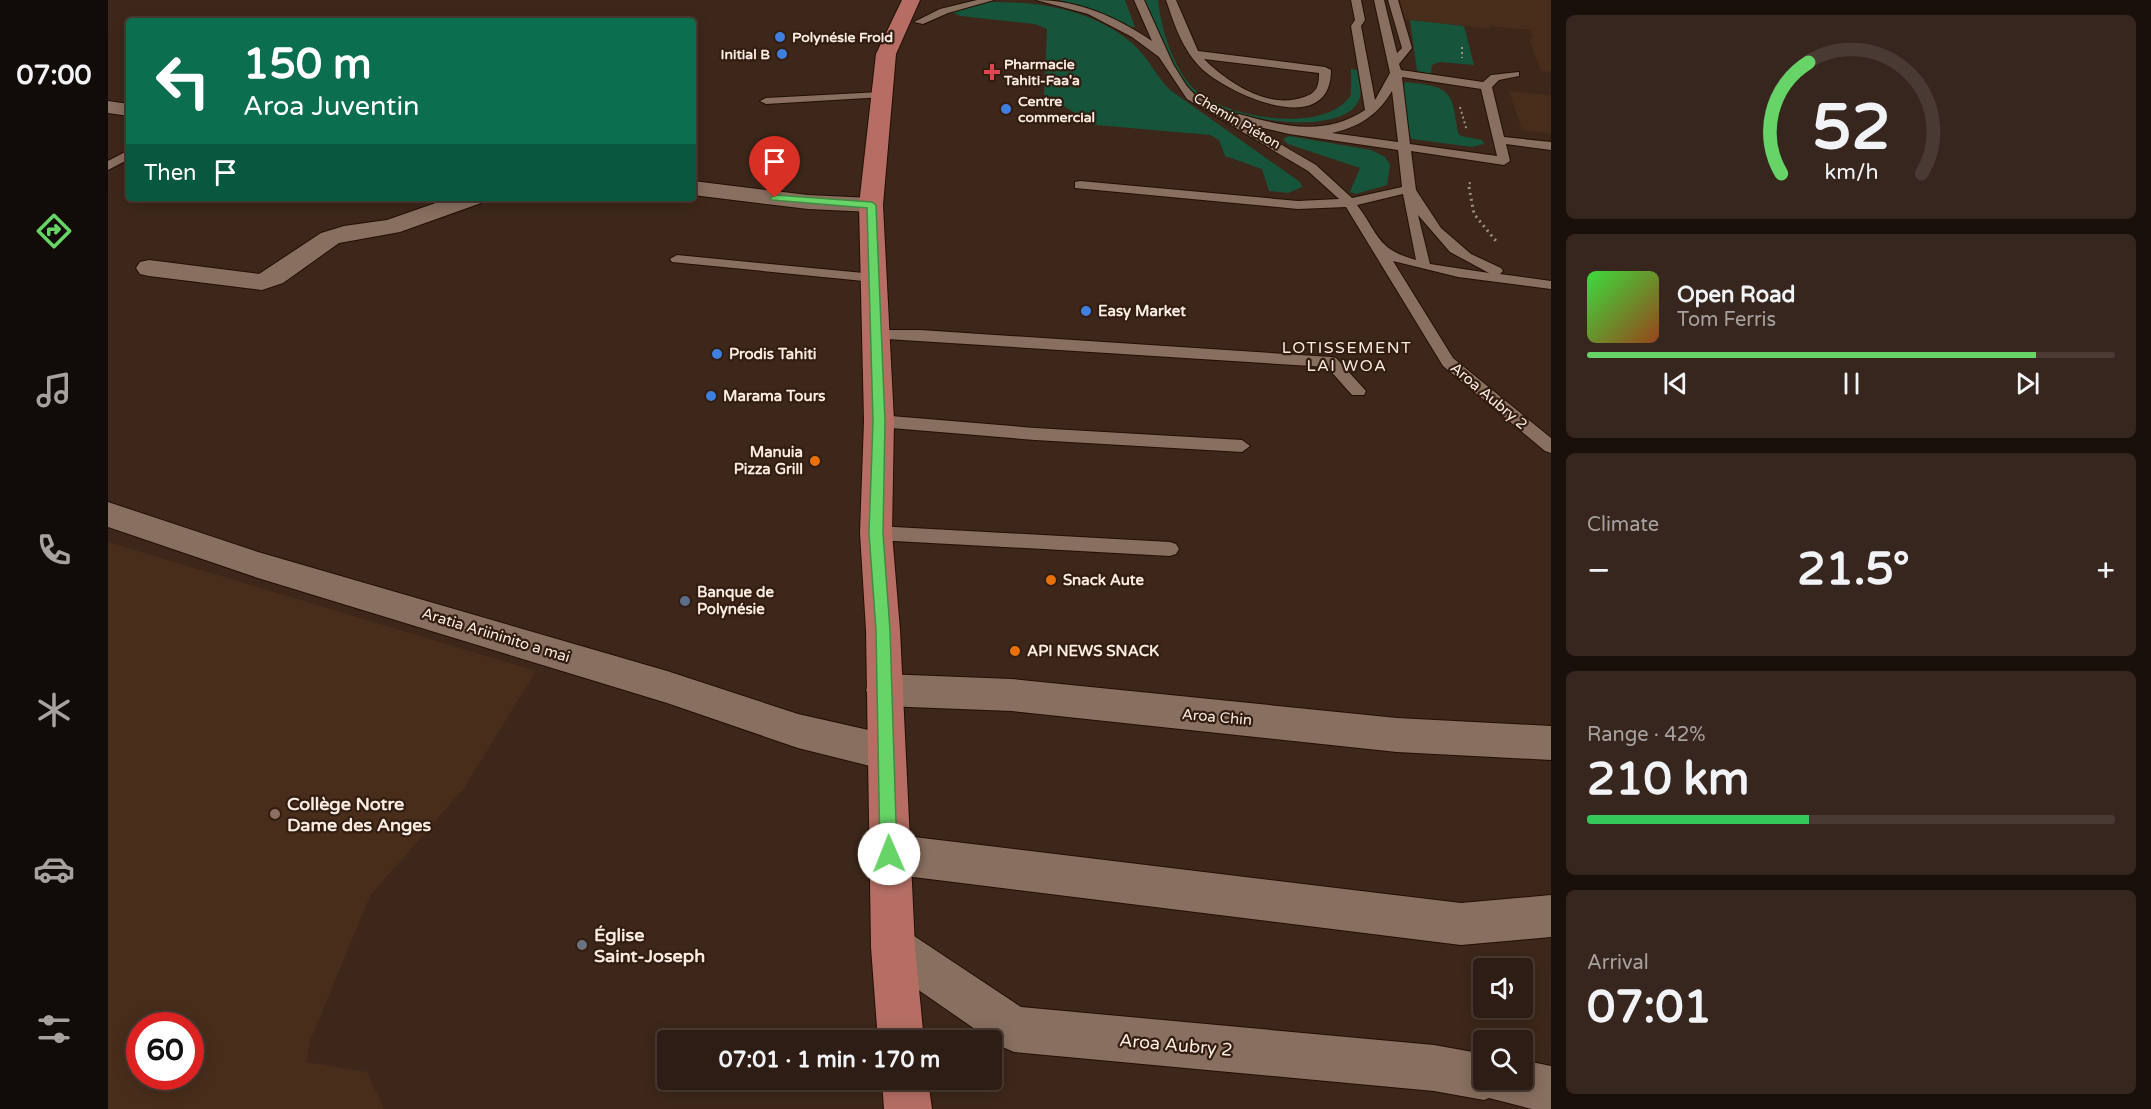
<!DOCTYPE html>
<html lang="en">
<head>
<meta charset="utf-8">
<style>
	:root { --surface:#2e1d14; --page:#36261d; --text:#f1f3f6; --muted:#a7a2a0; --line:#493b34; --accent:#66d466 }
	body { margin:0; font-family:"Varela Round",sans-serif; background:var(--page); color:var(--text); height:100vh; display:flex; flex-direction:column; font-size:22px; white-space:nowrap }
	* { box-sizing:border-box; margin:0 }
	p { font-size:20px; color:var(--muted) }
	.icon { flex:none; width:33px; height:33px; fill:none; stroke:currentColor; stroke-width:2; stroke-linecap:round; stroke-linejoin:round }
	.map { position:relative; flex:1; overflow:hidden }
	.sheet { display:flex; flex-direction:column; gap:15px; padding:15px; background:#19100b; width:600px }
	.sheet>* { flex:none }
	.hud { position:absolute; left:18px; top:18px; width:570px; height:183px; border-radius:6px; box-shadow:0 3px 15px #0003,0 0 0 2px var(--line); background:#0b6e4f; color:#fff; overflow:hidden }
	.controls { position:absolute; left:1365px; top:958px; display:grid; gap:12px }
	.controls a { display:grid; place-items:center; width:60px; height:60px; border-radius:6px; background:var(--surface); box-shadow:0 3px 15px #0003,0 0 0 2px var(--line); font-size:30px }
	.speed { position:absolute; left:18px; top:1012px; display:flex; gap:12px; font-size:30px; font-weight:700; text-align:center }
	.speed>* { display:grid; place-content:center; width:78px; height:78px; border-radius:50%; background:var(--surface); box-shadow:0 3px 15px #0003,0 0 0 2px var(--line); line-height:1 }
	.speed .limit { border:9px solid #d22; background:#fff; color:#111 }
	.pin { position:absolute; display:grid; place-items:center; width:51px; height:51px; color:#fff; margin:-62px -26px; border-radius:50% 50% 50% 0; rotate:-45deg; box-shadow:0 0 6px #0007 }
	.pin .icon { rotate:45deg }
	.me { position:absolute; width:66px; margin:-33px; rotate:359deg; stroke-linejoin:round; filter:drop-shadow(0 0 4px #0008) }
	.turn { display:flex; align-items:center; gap:21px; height:126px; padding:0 18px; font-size:27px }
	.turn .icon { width:78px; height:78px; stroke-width:2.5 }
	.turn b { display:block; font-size:42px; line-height:51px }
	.then { display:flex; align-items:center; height:57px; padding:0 18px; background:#0003; gap:12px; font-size:22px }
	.big { font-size:45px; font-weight:700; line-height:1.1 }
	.sheet .widget { flex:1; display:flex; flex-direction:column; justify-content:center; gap:9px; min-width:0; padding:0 21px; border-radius:9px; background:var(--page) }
	.sheet .dial { align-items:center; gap:0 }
	.dial svg { height:156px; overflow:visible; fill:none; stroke:var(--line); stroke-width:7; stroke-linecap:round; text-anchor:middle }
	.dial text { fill:var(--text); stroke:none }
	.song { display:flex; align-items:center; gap:18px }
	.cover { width:72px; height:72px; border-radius:9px; background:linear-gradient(135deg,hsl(120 70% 55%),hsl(20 70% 35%)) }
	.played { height:6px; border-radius:3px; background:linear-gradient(90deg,var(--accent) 85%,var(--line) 85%) }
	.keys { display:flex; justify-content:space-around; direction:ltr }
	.heat { display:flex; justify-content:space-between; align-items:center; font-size:33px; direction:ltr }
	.charge { height:9px; border-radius:4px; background:linear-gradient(90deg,#34c759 42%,var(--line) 0) }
	.trip { position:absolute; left:549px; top:1030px; width:345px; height:60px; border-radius:6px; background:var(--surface); box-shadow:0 3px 15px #0003,0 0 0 2px var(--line); font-weight:700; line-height:60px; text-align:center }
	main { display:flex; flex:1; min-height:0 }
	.menu { display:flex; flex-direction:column; width:108px; justify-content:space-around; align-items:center; background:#120c08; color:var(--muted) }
	.menu .icon { width:42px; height:42px }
	.menu .current { color:var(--accent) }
	.menu b { font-size:27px; color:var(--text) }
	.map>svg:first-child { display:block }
</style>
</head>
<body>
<main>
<nav class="menu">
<b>07:00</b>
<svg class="icon current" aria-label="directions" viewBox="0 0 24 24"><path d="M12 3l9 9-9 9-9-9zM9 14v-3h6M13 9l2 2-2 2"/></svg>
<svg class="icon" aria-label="music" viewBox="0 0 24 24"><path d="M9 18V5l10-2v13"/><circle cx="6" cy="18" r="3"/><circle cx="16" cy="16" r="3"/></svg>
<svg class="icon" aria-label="phone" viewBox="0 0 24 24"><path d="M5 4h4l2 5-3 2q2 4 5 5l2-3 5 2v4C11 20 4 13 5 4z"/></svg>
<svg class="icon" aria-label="climate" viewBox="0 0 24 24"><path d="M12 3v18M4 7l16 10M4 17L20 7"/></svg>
<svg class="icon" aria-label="car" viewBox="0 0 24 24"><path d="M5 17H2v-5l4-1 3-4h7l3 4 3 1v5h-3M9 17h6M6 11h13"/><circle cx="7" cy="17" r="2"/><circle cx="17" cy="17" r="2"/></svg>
<svg class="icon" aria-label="filters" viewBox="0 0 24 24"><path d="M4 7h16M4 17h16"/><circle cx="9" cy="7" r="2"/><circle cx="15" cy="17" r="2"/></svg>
</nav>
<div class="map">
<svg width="1443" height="1109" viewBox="0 0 1443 1109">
	<rect width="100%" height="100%" fill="#3d271a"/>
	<g fill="#482d1b" fill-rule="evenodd">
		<path d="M1292,0H1443V72L1433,71L1421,39H1425L1422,30L1381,26L1382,29L1297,19Z"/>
		<path d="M1401,91L1443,95V134L1414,130Z"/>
		<path d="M0,542L428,671L356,788L262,896L202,1041L198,1062L259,1072L276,1109H0ZM32,1026H82V1077H32Z"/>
	</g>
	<g fill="#17543c">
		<path d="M951,0H1017L1027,27L1019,28L984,10Z"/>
		<path d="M1034,0H1050C1053,28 1064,64 1083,86C1112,118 1217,136 1243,95V69L1249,70C1250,78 1254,89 1252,97C1239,144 1099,116 1075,88C1070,81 1067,70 1063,63C1054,42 1044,21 1034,0Z"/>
		<path d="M878,2C928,1 985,9 1025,44C1040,57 1048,76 1062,90L1192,182L1194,187L1180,193L1161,191L1154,169L1117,156L1111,140L1102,135L988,125L936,95L939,29L927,24L852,16L844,12Z"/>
		<path d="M1302,20L1356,26L1366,65L1332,62L1324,65L1323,74L1309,71Z"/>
		<path d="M1298,82C1342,87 1344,89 1350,133L1353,136L1374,140L1376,144L1364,147L1304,139L1302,137L1294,85Z"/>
		<path d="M1181,136L1263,150L1277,157L1282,165L1279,185L1248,194L1242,192L1252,168L1180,144L1175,139Z"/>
	</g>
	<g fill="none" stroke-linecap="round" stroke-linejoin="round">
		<g stroke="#230f04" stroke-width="2">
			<g id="lane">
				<path d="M869,0H886L840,13L815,24L806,22L832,9Z"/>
				<path d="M928,0C971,0 1008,17 1044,41L1026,0H1036L1065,64L1078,85L1087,95L1126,117L1131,114C1175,126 1216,137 1257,110L1243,26L1247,20L1243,0H1253L1257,20L1253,26L1267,100L1282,73L1266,0H1276L1289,53L1294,48L1280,0H1290L1304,48L1291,64L1293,70L1375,82L1383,75L1411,72V76L1391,80L1384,87L1396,137L1443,142V150L1398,144L1402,161L1396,165L1303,151L1308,190L1333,228L1363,254L1393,268L1395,271L1392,274L1443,281V289L1350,277L1285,261L1345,358L1443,438V453L1437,451L1335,366L1238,207L1190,209L967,188V182L972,181L1190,201L1231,199L1200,171L1079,99L1051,57L1024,37L980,14ZM1294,77L1373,89L1389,156L1302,144ZM1284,91L1290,142L1224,133C1251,127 1270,115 1284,91ZM1138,124L1181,134L1290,150L1294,187L1244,198L1208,165ZM1295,194L1308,260C1268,249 1271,234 1249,205ZM1310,215L1342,252L1381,273L1322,264Z"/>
				<path d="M1058,0H1068L1090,51L1217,67L1223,70C1223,140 1122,95 1094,69C1074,49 1067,26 1058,0ZM1096,59L1211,73C1211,86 1209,93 1196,97C1161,110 1120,83 1096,59Z"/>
				<path d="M772,92L776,93V97L658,104L652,101L658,98Z"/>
				<path d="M21,150V159L0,170V161Z"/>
				<path d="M569,255L766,274L773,278L766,282L564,262L562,259Z"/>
				<path d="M768,330H812L1223,357L1228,358L1258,391L1256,395H1244L1219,367L763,338L761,335Z"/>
				<path d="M771,415L927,428L1134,440L1142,446L1134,452L927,440L771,427L763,421Z"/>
				<path d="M768,526L1062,542L1068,544L1071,549L1068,554L1062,556L768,540L762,538L759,533L762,528Z"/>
			</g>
		</g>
		<g stroke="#230f04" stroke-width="2">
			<g id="street">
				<path d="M0,101L21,104V116L0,113Z"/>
				<path d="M585,181L700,195L763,198L771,200L775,205L771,210L763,212L700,209L585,195Z"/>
				<path d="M342,198H377L373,203L292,232L231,243L175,283L154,290L41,276L32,274L28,268L32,262L41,260L151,274L213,233L236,226L279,220Z"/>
				<path d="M776,674L904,679L1289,718L1443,726V760L1289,752L904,711L776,706L763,701L758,690L763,679Z"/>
				<path d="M781,834L1353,903L1443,895V937L1353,945L781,874L767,868L761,854L767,840Z"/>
				<path d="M785,925L800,932L913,1007L1326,1045L1376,1054V1080H1414V1060L1443,1066V1109H1424L1381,1098L1376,1100L1326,1091L906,1052L890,1045L770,962L763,947L770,932Z"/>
			</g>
		</g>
		<g stroke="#230f04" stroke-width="2">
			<path id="secondary" d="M0,502L150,552L559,671L690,714L778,734L791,740L797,752L791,764L778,770L690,748L559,703L150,578L0,527Z"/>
		</g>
		<g stroke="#230f04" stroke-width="2">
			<g id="primary">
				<path d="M794,0H812L788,54L775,205L786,421L784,533L792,630L807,947L816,1041H770L763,947L758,630L752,533L756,421L751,205L768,54Z"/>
				<path d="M774,1080H820L824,1109H776Z"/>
			</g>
		</g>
		<g stroke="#a08e83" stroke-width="2" stroke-dasharray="2 3" stroke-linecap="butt">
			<path d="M1354,47V58"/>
			<path d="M1352,107L1359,131"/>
			<path d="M1361,189L1362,181"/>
		</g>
		<path stroke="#a08e83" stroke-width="3" stroke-dasharray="2 4" stroke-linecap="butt" d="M1361,187L1366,214L1388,241"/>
		<use href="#lane" fill="#886f5f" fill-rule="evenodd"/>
		<use href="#street" fill="#886f5f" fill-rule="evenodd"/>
		<use href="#secondary" fill="#886f5f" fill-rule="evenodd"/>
		<use href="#primary" fill="#b66e64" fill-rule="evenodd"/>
	</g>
	<path fill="#66d466" stroke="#428a42" stroke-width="1.5" d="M667,195L764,202L768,205L777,421L775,533L782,630L789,854L787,860L781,862L775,860L772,854L768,630L761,533L765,421L759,208L664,200L662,198Z"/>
	<g fill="#3f7fe0" stroke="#321d10" stroke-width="2">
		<circle cx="672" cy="37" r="6"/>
		<circle cx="674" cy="54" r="6"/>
		<circle cx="898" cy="109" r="6"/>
		<circle cx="978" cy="311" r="6"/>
		<circle cx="609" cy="354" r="6"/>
		<circle cx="603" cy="396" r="6"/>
	</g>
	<path fill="#e0444e" stroke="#321d10" stroke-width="2" d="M881 63h6v6h6v6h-6v6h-6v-6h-6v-6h6z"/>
	<g fill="#e8710a" stroke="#321d10" stroke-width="2">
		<circle cx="707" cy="461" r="6"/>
		<circle cx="943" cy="580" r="6"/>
		<circle cx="907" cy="651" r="6"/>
	</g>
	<circle fill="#5c6f8a" stroke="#321d10" stroke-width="2" cx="577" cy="601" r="6"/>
	<circle fill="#8d6e63" stroke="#321d10" stroke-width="2" cx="167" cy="814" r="6"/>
	<circle fill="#6b7280" stroke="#321d10" stroke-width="2" cx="474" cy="945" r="6"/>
	<g text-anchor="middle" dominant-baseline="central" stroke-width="4.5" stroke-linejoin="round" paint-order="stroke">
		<g font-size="14" font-weight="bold" fill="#faece3" stroke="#321d10" text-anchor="start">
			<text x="684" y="37">Polynésie Froid</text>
			<text x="662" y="54" text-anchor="end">Initial B</text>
			<text x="896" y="64">Pharmacie<tspan x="896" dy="16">Tahiti-Faa'a</tspan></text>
			<text x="910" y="101">Centre<tspan x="910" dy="16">commercial</tspan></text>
		</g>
		<g font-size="14" fill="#faece3" stroke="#321d10">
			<text transform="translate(1129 121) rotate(30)">Chemin Piéton</text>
		</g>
		<g font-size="15" font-weight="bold" fill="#faece3" stroke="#321d10" text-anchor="start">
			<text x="990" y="311">Easy Market</text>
			<text x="621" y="354">Prodis Tahiti</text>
			<text x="615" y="396">Marama Tours</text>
			<text x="695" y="452" text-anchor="end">Manuia<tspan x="695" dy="17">Pizza Grill</tspan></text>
			<text x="955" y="580">Snack Aute</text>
			<text x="589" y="592">Banque de<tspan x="589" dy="17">Polynésie</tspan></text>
			<text x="919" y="651">API NEWS SNACK</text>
		</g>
		<g font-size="15" fill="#faece3" stroke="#321d10">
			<text transform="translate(1381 396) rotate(40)">Aroa Aubry 2</text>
			<text transform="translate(388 635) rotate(17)">Aratia Ariininito a mai</text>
			<text transform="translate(1109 717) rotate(5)">Aroa Chin</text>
		</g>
		<g font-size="16" letter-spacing="1.5" fill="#faece3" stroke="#321d10">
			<text x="1239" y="348">LOTISSEMENT<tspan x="1239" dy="18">LAI WOA</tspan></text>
		</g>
		<g font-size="18" font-weight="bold" fill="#faece3" stroke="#321d10" text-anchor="start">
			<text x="179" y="804">Collège Notre<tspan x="179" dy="21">Dame des Anges</tspan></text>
			<text x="486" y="935">Église<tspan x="486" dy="21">Saint-Joseph</tspan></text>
		</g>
		<g font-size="18" fill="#faece3" stroke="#321d10">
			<text transform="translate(1068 1045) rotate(5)">Aroa Aubry 2</text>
		</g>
	</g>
</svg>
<div class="controls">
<a><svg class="icon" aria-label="sound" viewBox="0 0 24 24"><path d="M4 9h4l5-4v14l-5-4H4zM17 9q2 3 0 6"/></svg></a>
<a><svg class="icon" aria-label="search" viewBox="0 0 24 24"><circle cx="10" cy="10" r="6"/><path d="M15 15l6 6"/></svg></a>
</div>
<div class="speed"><div class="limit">60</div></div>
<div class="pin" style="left:667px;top:198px;background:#d93025"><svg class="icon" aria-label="arrive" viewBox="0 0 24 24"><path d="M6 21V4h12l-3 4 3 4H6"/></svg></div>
<svg class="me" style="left:781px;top:854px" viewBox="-20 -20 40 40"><circle r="19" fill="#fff"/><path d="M0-13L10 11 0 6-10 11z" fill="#66d466"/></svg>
<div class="trip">07:01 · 1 min · 170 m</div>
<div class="hud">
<div class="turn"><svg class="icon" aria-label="left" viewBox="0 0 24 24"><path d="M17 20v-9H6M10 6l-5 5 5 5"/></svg><div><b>150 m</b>Aroa Juventin</div></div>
<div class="then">Then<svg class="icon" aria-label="arrive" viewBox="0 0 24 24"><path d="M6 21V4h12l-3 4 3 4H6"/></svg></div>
</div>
</div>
<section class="sheet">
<div class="widget dial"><svg viewBox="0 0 100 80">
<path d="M14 69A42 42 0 1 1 86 69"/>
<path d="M14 69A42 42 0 0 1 28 12" stroke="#66d466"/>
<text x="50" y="56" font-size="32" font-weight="700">52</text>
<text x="50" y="72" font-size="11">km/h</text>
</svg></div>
<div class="widget">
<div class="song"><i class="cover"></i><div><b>Open Road</b><p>Tom Ferris</p></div></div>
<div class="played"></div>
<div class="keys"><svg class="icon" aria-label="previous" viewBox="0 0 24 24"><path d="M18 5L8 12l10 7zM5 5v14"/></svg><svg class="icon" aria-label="pause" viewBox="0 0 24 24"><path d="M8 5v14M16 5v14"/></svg><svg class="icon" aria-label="next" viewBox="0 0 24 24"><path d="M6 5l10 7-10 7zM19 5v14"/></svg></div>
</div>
<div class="widget"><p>Climate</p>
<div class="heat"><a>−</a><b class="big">21.5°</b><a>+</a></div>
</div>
<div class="widget"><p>Range · 42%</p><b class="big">210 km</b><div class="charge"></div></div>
<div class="widget"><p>Arrival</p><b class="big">07:01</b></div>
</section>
</main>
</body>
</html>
